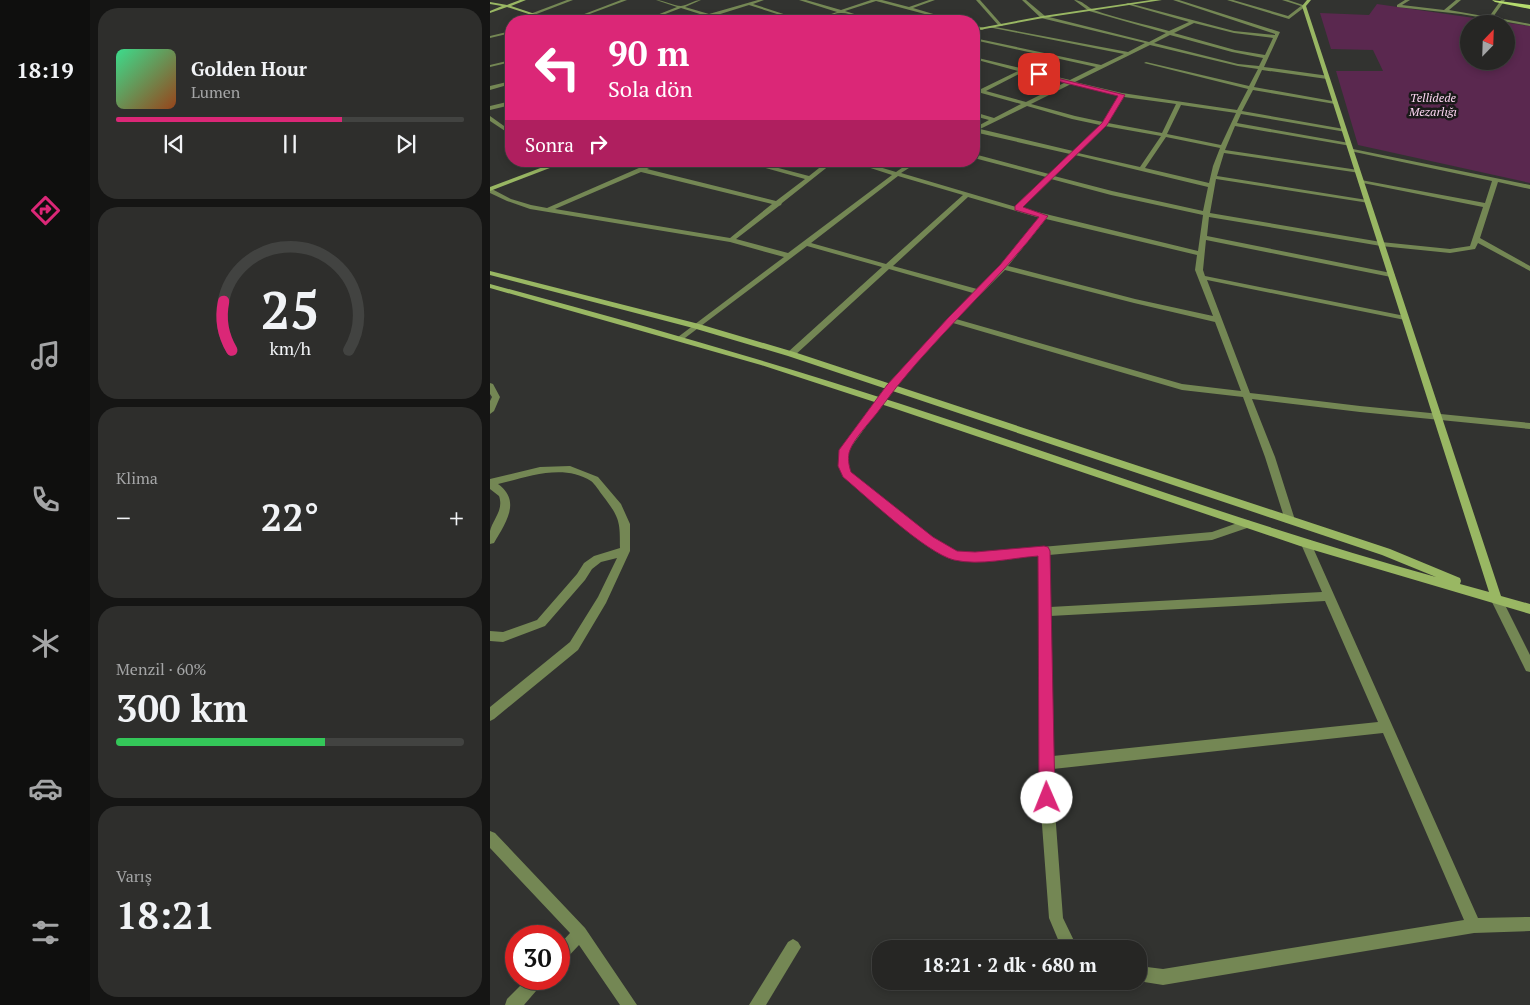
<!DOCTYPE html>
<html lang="tr">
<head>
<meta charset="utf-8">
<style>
	:root { --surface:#262624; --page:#2e2e2c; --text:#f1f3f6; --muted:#a4a5a6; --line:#424341; --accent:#db2777 }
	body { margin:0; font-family:"PT Serif",serif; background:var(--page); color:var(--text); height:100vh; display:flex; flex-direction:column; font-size:19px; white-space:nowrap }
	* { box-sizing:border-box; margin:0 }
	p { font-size:16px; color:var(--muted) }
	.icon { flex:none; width:28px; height:28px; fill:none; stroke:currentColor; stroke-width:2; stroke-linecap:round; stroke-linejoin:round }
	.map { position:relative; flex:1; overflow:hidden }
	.sheet { display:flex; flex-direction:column; gap:8px; padding:8px; background:#151514; width:400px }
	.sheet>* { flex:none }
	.banner { position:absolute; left:15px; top:15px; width:475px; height:152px; border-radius:20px; box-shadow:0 2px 8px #0003,0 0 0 1px var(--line); background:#db2777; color:#fff; overflow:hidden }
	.needle { width:32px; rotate:23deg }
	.buttons { position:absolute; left:970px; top:15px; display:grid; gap:10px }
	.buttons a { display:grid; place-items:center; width:55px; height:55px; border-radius:50%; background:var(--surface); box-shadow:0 2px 8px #0003,0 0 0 1px var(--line); font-size:25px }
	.speed { position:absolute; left:15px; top:925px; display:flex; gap:10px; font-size:25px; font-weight:700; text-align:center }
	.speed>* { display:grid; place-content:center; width:65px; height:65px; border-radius:50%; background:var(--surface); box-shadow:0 2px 8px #0003,0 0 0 1px var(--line); line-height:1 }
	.speed .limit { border:8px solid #d22; background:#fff; color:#111 }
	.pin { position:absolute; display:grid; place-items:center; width:42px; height:42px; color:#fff; margin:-21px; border-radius:10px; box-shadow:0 2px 8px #0006 }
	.me { position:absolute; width:55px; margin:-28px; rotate:359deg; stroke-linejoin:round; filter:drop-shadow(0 0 4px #0008) }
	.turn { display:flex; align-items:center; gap:18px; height:105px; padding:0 20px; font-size:22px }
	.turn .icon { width:65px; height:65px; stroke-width:2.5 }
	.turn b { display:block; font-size:35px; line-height:42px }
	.then { display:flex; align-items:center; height:48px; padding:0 20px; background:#0003; gap:10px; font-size:19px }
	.big { font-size:38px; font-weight:600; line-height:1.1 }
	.sheet .tile { flex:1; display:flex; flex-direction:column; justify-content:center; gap:8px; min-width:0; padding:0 18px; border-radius:20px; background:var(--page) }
	.sheet .dial { align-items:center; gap:0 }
	.dial svg { height:130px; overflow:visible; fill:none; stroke:var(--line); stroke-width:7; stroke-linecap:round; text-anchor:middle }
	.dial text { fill:var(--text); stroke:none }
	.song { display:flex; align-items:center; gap:15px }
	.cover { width:60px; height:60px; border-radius:8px; background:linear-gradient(135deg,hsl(150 70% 55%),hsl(20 70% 35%)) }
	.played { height:5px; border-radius:2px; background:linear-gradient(90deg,var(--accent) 65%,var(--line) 65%) }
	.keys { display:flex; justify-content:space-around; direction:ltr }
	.heat { display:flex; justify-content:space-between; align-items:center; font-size:28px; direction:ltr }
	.charge { height:8px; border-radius:4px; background:linear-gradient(90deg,#34c759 60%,var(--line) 0) }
	.trip { position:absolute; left:382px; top:940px; width:275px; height:50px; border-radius:20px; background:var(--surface); box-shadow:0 2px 8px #0003,0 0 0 1px var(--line); font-weight:600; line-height:50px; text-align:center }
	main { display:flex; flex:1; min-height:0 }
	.tab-bar { display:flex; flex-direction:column; width:90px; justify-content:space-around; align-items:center; background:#0f0f0e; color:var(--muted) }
	.tab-bar .icon { width:35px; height:35px }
	.tab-bar .current { color:var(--accent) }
	.tab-bar b { font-size:22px; color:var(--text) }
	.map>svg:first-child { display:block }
</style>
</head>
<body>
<main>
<nav class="tab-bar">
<b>18:19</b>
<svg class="icon current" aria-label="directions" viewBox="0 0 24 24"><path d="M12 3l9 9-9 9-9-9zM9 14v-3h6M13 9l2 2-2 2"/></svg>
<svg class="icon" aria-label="music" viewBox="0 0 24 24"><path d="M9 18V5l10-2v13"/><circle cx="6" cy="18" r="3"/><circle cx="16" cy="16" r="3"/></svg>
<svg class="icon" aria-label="phone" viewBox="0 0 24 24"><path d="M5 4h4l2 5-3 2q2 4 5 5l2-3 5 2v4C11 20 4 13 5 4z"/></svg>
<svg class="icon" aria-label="climate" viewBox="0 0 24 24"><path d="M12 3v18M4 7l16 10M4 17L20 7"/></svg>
<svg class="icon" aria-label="car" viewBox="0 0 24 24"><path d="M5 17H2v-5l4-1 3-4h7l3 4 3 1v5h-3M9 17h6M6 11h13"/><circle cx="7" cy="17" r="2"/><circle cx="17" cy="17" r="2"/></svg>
<svg class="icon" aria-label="filters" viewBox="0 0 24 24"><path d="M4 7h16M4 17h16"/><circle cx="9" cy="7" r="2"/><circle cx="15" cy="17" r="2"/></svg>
</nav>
<section class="sheet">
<div class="tile">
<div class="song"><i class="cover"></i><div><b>Golden Hour</b><p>Lumen</p></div></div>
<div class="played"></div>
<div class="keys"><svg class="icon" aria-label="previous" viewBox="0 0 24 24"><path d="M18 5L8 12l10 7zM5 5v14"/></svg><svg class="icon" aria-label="pause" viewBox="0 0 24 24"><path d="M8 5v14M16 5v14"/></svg><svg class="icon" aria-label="next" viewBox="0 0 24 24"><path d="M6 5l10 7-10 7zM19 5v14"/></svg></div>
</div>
<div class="tile dial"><svg viewBox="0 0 100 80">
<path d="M14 69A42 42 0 1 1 86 69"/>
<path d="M14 69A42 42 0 0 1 9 39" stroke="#db2777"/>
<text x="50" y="56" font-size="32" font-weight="700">25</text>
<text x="50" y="72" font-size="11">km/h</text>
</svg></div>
<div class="tile"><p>Klima</p>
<div class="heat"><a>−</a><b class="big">22°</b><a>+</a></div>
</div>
<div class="tile"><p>Menzil · 60%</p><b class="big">300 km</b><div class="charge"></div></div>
<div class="tile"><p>Varış</p><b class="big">18:21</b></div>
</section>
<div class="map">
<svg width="1040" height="1005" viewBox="0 0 1040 1005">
	<rect width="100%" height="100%" fill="#323330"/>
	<path fill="#5a284f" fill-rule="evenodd" d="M887,4L1040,26V183L868,145L846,71H893L883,50L841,49L830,13L879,15ZM979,24H1016V61H979Z"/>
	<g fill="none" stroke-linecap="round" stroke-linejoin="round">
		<g fill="#748754" fill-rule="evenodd">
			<path d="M77,0H83L44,15L40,14Z"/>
			<path d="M131,0H137L81,21H76Z"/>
			<path d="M166,0C174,0 183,6 191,6C198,5 204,0 211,0L195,7L219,14L268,0H274L263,4L315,21H309L259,5L224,16L238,21H232L191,8L157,21H152L187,7Z"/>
			<path d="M309,0H316L351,10L381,0H392L419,7L439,0H445L423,8L467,21H461L386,1L355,11L386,21C374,21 363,13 351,13C341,13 332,21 321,21L347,12Z"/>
			<path d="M486,0H490L513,26H509Z"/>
			<path d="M532,0H536L555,16L659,42L676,33L599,11L584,0C592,0 597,7 604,10C628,19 655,24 679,31L699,22L636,4L638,3L744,31L785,35V34L683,0H689L790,32L774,67L839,76L837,79L772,70L764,87L848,102L845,104L763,90L752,111L854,129L856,130V132L751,114L747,123L859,143L861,144V146L745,126L735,150L868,170L870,171V173L734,153L727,176L877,200L879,201V203L726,179L720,213L891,242L960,249L980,246L993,207L868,182L871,180L995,203L1002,181L860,151L858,150V148L1040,185V189L1008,182L990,238L1040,266V271L988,243L985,249L960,253L891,246L719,217L717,236L901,273L905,275L901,277L716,240L713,270L715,276L915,316L919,318L915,320L717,280L760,393L870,406L1040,423V429L870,412L762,399L785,457L805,520L804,523H796L795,520L775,457L753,397L692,390L463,323L403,389L359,450L358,466L361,473L442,538L467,551L485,553L722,532L756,520L760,521L761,524L760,527L722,540L559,555L560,607L832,592L811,544L812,541H820L988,918L1040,917V931L984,933L673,985L648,981L649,966L673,969L974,920L893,733L563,769L564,798L573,918L588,949H572L559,918L550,798L549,556L485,561L461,558L434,544L354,477L348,466L351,448L397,385L483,293L399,269L304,356H298V352L392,267L317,246L191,341L187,339L188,337L294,257L240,242L40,209L17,201L0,193V188L21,199L41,205L57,208L165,161H174L157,169L286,201L315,179L251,161H262L319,176L338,161H345L292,203L291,205L289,206L246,239L298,253L402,175L359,161H369L406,172L422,161H430L411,173L526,207L556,177L484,158V154L559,174L580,154L484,132V128L499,120L484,116V112L504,118L531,104L484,91V88L491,89L528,71L484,59V57L580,80L606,67L484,40V38L611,65L634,54L498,27L500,26L638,52L655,43L551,18ZM704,23L744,33L783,38L775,55L745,50L684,33ZM680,35L742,52L773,58L769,66L748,64L664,43ZM660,45L748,66L768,69L759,86L656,62L654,63L758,89L747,110L632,93L585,82ZM533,72L576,82L536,102L496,91ZM581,84L629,96L613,122L585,116L541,104ZM634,97L686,104L672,133L618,123ZM691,105L746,113L731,145L677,134ZM537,106L582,119L610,125L583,151L490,129ZM615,126L671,136L650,167L588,153ZM676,137L730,148L723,166L719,183L655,168ZM585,155L718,187L713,211L622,191L564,176ZM151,172L282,204L240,238L65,209ZM408,176L473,195L396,264L321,243ZM561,179L621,195L713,215L708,251L531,208ZM478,197L550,218L510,265L487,289L403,266ZM556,219L707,255L705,270L723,316L645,299L518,266ZM515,270L644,303L725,322L751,391L692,384L466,319ZM835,601L888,722L563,756L560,616Z"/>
			<path d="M737,0H743L798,16L811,6L792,0H798L816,6L799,19Z"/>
			<path d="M915,0H920L912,5L954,10L966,0H971L959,10L999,17L1011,0H1015L1003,17L1040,24V26L971,14L907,7V5Z"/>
			<path d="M484,25L494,28V29L492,30L484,27Z"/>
			<path d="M21,31V33L0,38V36Z"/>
			<path d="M21,60V62L0,67V65Z"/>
			<path d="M21,81V84L0,90V86Z"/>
			<path d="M21,101V105L0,110V106Z"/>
			<path d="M0,116L21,131V135L0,121Z"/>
			<path d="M0,383L3,384L10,397L4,411L0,414V401L2,397L0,394Z"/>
			<path d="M80,466L108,477L131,504L140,524V551L116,603L88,650L4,719L0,721V707L80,642L108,597L127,558L111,562L102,569L95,580L55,626L13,642L0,641V631L13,632L47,620L87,574L94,563L104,556L130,548C130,522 130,518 113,496C109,491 105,484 101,481C73,463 37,477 8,484C32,501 15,524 4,543L0,544C0,540 0,535 0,531C3,519 14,510 9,496L0,489V479L50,467Z"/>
			<path d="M1006,593L1010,595L1040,655V672L1036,671L1000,598L1002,595Z"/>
			<path d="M0,831L5,833L95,928L147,1005H130L89,945L74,961L69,964V945L80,933L0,848Z"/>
			<path d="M303,939L308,942L311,947L276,1005H259L298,942Z"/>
			<path d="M37,979H55L52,984L34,1005H15L17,999Z"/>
		</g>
		<g fill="#99b763" fill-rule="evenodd">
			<path d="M30,0H36L21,6L66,21H60L17,7L0,13V11L12,6L0,4V2L17,5Z"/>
			<path d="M661,0H672L553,18L484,31V29L553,16Z"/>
			<path d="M817,0H821L816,6L1011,596L1040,604V614L810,546L406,409L271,365L0,288V284C138,321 275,360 411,404C589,462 765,527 946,577L892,555L298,356L203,328L0,275V271L209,324L304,352L900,549L970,578L971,581L970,584L999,592L812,6Z"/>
			<path d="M69,161H78L0,191V187Z"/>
		</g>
		<path fill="#b5db6e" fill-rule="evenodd" d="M1002,0L1040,5V9L1005,2Z"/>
	</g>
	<path fill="#db2777" stroke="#8e194d" d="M547,73L635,95L617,125L533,207L558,216C506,286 437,342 387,413C379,423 364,439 360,450C357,457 359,466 361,472L443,537L467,551L485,552L554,546L558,547L560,551L565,798L562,804L557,806L552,804L549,798L548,556C521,558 490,566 464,560C436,553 377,497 353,477L348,466L349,450L397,385L458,318L510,265L549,217L525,210V206L612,123L628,96L547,76Z"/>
	<g text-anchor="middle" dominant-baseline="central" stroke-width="5" stroke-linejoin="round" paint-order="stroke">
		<g font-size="12" font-style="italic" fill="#fdd6f2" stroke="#1a1a19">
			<text x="943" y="97">Tellidede<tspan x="943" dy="14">Mezarlığı</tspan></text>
		</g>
	</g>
</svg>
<div class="buttons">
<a><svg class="needle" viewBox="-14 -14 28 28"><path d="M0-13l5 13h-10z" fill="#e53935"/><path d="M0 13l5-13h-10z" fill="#a4a5a6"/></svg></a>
</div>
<div class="speed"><div class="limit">30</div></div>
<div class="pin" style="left:549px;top:74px;background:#d93025"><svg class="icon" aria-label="arrive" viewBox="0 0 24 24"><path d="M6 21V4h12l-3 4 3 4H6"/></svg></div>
<svg class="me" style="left:557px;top:798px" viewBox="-20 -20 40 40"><circle r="19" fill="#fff"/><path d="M0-13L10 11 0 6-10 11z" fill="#db2777"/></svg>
<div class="trip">18:21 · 2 dk · 680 m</div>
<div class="banner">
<div class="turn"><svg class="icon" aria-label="left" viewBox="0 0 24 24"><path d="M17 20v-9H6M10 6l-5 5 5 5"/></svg><div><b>90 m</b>Sola dön</div></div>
<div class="then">Sonra<svg class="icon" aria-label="right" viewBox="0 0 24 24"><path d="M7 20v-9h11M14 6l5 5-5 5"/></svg></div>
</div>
</div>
</main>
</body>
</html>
